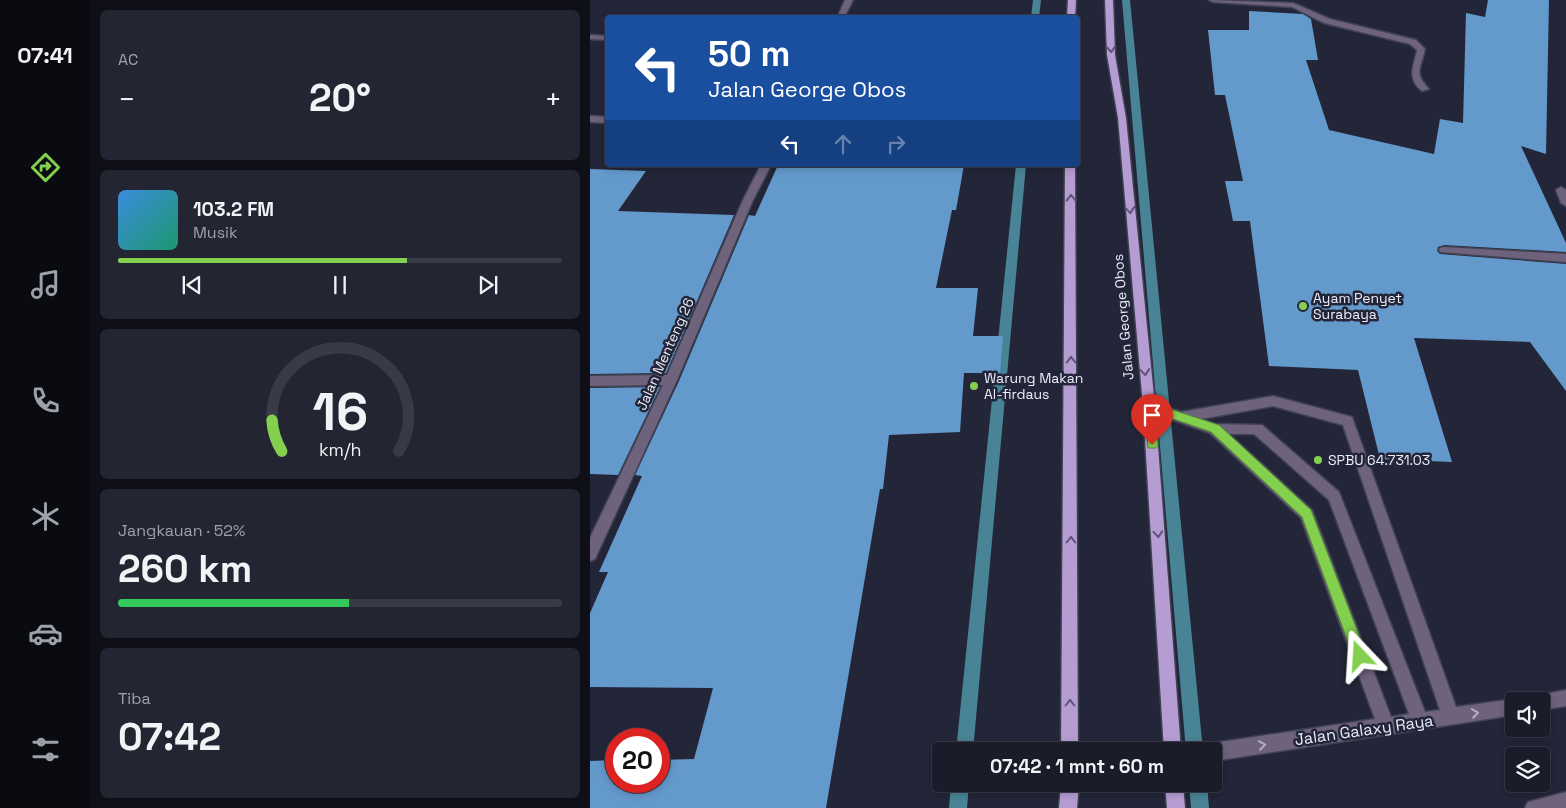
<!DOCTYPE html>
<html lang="id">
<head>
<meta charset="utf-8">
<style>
	:root { --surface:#1a1c2a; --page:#232532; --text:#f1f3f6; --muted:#9fa1a8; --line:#383a47; --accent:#83d04e }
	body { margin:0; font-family:"Space Grotesk",sans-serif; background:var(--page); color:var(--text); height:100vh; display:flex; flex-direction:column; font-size:19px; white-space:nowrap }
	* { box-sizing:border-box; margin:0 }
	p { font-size:16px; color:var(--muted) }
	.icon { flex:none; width:28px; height:28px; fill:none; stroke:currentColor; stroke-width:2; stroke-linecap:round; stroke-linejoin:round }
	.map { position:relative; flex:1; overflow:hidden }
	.sheet { display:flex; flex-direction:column; gap:10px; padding:10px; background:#0e0f17; width:500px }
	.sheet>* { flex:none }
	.top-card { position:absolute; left:15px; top:15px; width:475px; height:152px; border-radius:5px; box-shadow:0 2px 8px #0003,0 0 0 1px var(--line); background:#1a4fa0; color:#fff; overflow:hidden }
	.tools { position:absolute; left:915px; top:692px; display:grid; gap:10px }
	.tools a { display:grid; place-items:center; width:45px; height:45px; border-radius:5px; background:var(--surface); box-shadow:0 2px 8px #0003,0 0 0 1px var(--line); font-size:25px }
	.speed { position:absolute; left:15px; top:728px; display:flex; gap:10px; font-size:25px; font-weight:700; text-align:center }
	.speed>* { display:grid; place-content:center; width:65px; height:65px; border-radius:50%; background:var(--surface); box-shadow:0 2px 8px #0003,0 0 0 1px var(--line); line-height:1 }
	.speed .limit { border:8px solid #d22; background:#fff; color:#111 }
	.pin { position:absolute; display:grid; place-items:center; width:42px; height:42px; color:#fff; margin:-51px -21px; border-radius:50% 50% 50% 0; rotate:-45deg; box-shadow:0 0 5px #0007 }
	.pin .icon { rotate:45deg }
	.me { position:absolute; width:55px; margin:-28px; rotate:340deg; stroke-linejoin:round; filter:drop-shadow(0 0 4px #0008) }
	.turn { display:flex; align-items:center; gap:18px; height:105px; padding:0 20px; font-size:22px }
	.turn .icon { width:65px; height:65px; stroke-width:2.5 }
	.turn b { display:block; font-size:35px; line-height:42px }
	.lanes { display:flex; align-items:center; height:48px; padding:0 20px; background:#0003; justify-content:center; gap:25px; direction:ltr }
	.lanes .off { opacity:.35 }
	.big { font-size:38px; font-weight:700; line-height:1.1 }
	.sheet .card { flex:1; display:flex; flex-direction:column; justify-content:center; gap:8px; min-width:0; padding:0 18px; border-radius:8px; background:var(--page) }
	.sheet .dial { align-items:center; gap:0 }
	.dial svg { height:130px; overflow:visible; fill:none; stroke:var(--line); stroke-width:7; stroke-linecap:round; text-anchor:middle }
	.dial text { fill:var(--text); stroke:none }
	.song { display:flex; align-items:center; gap:15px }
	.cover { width:60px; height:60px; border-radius:8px; background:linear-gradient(135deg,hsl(210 70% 55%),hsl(160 70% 35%)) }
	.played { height:5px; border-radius:2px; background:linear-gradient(90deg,var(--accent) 65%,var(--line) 65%) }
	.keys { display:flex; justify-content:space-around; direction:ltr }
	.heat { display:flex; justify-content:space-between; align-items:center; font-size:28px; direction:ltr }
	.charge { height:8px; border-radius:4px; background:linear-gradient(90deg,#34c759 52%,var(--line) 0) }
	.trip { position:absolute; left:342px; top:742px; width:290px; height:50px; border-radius:5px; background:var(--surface); box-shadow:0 2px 8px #0003,0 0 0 1px var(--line); font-weight:700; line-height:50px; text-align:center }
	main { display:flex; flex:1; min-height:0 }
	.menu { display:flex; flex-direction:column; width:90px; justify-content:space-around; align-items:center; background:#0a0b11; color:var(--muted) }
	.menu .icon { width:35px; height:35px }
	.menu .on { color:var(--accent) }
	.menu b { font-size:22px; color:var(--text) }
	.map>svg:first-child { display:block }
</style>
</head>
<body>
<main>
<nav class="menu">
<b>07:41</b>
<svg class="icon on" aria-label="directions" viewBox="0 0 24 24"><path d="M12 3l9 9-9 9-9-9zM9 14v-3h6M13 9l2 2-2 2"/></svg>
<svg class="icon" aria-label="music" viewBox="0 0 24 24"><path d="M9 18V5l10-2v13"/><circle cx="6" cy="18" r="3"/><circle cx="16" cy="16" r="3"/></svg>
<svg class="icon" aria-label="phone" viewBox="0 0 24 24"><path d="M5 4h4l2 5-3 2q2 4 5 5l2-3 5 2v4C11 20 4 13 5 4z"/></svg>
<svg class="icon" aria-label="climate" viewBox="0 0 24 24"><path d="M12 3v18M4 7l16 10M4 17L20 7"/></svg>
<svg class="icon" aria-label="car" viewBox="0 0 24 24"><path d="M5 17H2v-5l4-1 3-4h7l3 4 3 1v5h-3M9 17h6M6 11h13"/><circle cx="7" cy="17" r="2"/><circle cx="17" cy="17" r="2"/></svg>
<svg class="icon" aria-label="filters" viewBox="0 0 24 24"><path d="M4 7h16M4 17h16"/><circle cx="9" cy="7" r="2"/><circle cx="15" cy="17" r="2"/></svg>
</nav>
<section class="sheet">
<div class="card"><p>AC</p>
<div class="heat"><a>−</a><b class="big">20°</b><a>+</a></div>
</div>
<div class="card">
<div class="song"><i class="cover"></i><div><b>103.2 FM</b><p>Musik</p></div></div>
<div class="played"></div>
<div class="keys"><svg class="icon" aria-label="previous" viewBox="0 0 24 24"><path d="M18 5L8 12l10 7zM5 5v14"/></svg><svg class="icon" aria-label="pause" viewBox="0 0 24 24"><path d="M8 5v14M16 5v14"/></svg><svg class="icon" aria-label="next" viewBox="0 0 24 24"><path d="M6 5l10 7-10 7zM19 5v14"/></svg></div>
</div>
<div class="card dial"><svg viewBox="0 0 100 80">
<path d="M14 69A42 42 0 1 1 86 69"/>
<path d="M14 69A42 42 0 0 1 8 50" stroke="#83d04e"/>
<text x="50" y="56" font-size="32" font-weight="700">16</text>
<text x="50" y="72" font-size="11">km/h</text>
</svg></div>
<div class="card"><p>Jangkauan · 52%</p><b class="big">260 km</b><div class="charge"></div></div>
<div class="card"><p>Tiba</p><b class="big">07:42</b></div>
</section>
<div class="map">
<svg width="976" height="808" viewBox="0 0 976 808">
	<rect width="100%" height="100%" fill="#232638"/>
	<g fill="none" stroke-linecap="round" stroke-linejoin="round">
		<g fill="#488496" fill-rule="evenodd">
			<path d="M443,0H451L449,18H441Z"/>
			<path d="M532,0H540L613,751H596Z"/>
			<path d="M426,165H436L383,751H366Z"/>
			<path d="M361,784H379L377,808H359Z"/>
			<path d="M599,784H617L619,808H601Z"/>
		</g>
	</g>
	<g fill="#6499cc">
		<path d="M898,0H959L956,154L931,146L976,243V252L854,245L848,247L847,251L850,254L976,264V391L940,342L824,338L862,462L790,459L768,370L679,366L660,221H643L635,181H653L635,95H625L618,30H659V11L713,14L721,19L728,60H716L739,130L844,154L850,119L873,123L876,13L895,17Z"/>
		<path d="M188,165H374L366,210H362L346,288H388L383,336H413L410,373H374L370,432L299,435L293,489H290L236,808H0V761L26,760V781H69V760L104,759L123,688L0,687V613L18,572H9L52,476L45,475L89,381L159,215L165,216Z"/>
		<path d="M0,169L56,171L28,211L144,215L76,373L0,374Z"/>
		<path d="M70,387L28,475L0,474V388Z"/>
	</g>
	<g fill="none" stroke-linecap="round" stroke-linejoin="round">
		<g stroke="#3f4253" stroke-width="3">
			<g id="minor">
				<path d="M255,0H263L254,18H247Z"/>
				<path d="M619,0L703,3L740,19L826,40L835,49C831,69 823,72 839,89L832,91C816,78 824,66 827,50L820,44L734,23L702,7L623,2Z"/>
				<path d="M0,35L18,36V40L0,39Z"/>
				<path d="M0,116L18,117V123L0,122Z"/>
				<path d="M171,165H181L163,200L87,380L5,559L0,561V538L73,385L0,386V376L77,375L153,200Z"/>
				<path d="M971,187L976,190V206L971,203L966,190Z"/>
				<path d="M854,247L976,254V262L850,252L849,250L850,248Z"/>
				<path d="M683,396L762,417L866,707L924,699L930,701H924V715L624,761V751H616L618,746L624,743L785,719L711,518L620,433L555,410L553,406L555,402L559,401L591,412ZM683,406L753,425L850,710L835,712L749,492L672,425L625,424L611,419ZM639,434H664L739,500L819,714L801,717L722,510Z"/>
				<path d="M976,690V706L951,710V701H943L945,696Z"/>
				<path d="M976,792V808H935L938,802Z"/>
			</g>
		</g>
		<g stroke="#3f4253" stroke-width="3">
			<g id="major">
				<path d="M478,0H486L485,18H477Z"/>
				<path d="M515,0H523L525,55L536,118L565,406L591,751H574L553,406L528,118L517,55Z"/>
				<path d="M475,165H485L488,751H471Z"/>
				<path d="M471,784H489L487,808H469Z"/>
				<path d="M575,784H593L595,808H577Z"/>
			</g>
		</g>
		<use href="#minor" fill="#6e627c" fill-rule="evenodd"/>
		<use href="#major" fill="#b59cd2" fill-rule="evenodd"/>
	</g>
	<defs><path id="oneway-chevron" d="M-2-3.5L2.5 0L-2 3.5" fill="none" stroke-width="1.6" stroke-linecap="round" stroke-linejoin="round" transform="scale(1.25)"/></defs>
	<g stroke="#5d5576">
		<use href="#oneway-chevron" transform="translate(521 49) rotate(86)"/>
		<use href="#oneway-chevron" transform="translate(481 198) rotate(-91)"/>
		<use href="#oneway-chevron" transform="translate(540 210) rotate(85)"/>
		<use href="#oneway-chevron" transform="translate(481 360) rotate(-90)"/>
		<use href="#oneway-chevron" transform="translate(555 372) rotate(85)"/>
		<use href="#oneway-chevron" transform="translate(568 534) rotate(86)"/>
		<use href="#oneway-chevron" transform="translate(481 540) rotate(-90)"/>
		<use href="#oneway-chevron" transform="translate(480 703) rotate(-90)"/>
	</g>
	<g stroke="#b2aec1">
		<use href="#oneway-chevron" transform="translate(885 713) rotate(-9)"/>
		<use href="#oneway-chevron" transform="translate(672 745) rotate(-8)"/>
	</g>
	<path fill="#83d04e" stroke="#558733" d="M559,402L629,425L721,510L777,656L775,661L770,663L765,661L712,517L621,432L566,413L568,445L566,448H558L554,406Z"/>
	<g fill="#83d04e" stroke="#232638" stroke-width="2">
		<circle cx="713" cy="306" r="5"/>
		<circle cx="384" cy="386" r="5"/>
		<circle cx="728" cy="460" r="5"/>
	</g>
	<g text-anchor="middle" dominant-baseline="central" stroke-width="5" stroke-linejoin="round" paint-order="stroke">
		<g font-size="14" fill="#eaecf9" stroke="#232638" text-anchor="start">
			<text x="723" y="298">Ayam Penyet<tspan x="723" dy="16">Surabaya</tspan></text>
			<text x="394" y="378">Warung Makan<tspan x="394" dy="16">Al-firdaus</tspan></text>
			<text x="738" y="460">SPBU 64.731.03</text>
		</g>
		<g font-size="14" fill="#eaecf9" stroke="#232638">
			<text transform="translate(533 317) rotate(-95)">Jalan George Obos</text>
			<text transform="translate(75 354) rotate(-66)">Jalan Menteng 26</text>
		</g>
		<g font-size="16" fill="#eaecf9" stroke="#232638">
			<text transform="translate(774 730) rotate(-8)">Jalan Galaxy Raya</text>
		</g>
	</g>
</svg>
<div class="tools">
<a><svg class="icon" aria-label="sound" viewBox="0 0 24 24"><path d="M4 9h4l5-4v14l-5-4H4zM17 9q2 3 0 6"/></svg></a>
<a><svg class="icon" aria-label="layers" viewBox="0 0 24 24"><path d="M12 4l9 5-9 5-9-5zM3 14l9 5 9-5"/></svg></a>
</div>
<div class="speed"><div class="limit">20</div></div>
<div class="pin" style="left:562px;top:445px;background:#d93025"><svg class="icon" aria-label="arrive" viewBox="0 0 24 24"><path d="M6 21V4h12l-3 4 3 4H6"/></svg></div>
<svg class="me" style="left:770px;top:656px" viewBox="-20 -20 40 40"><path d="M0-17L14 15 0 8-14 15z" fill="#83d04e" stroke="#fff" stroke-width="4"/></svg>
<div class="trip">07:42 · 1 mnt · 60 m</div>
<div class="top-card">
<div class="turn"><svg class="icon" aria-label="left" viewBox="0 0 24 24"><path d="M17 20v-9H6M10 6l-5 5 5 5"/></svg><div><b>50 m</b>Jalan George Obos</div></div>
<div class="lanes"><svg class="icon" aria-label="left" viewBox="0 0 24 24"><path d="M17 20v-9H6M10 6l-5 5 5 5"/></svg><svg class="icon off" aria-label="ahead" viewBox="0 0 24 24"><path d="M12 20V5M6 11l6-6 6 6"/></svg><svg class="icon off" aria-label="right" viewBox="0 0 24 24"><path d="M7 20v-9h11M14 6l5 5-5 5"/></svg></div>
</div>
</div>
</main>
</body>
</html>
